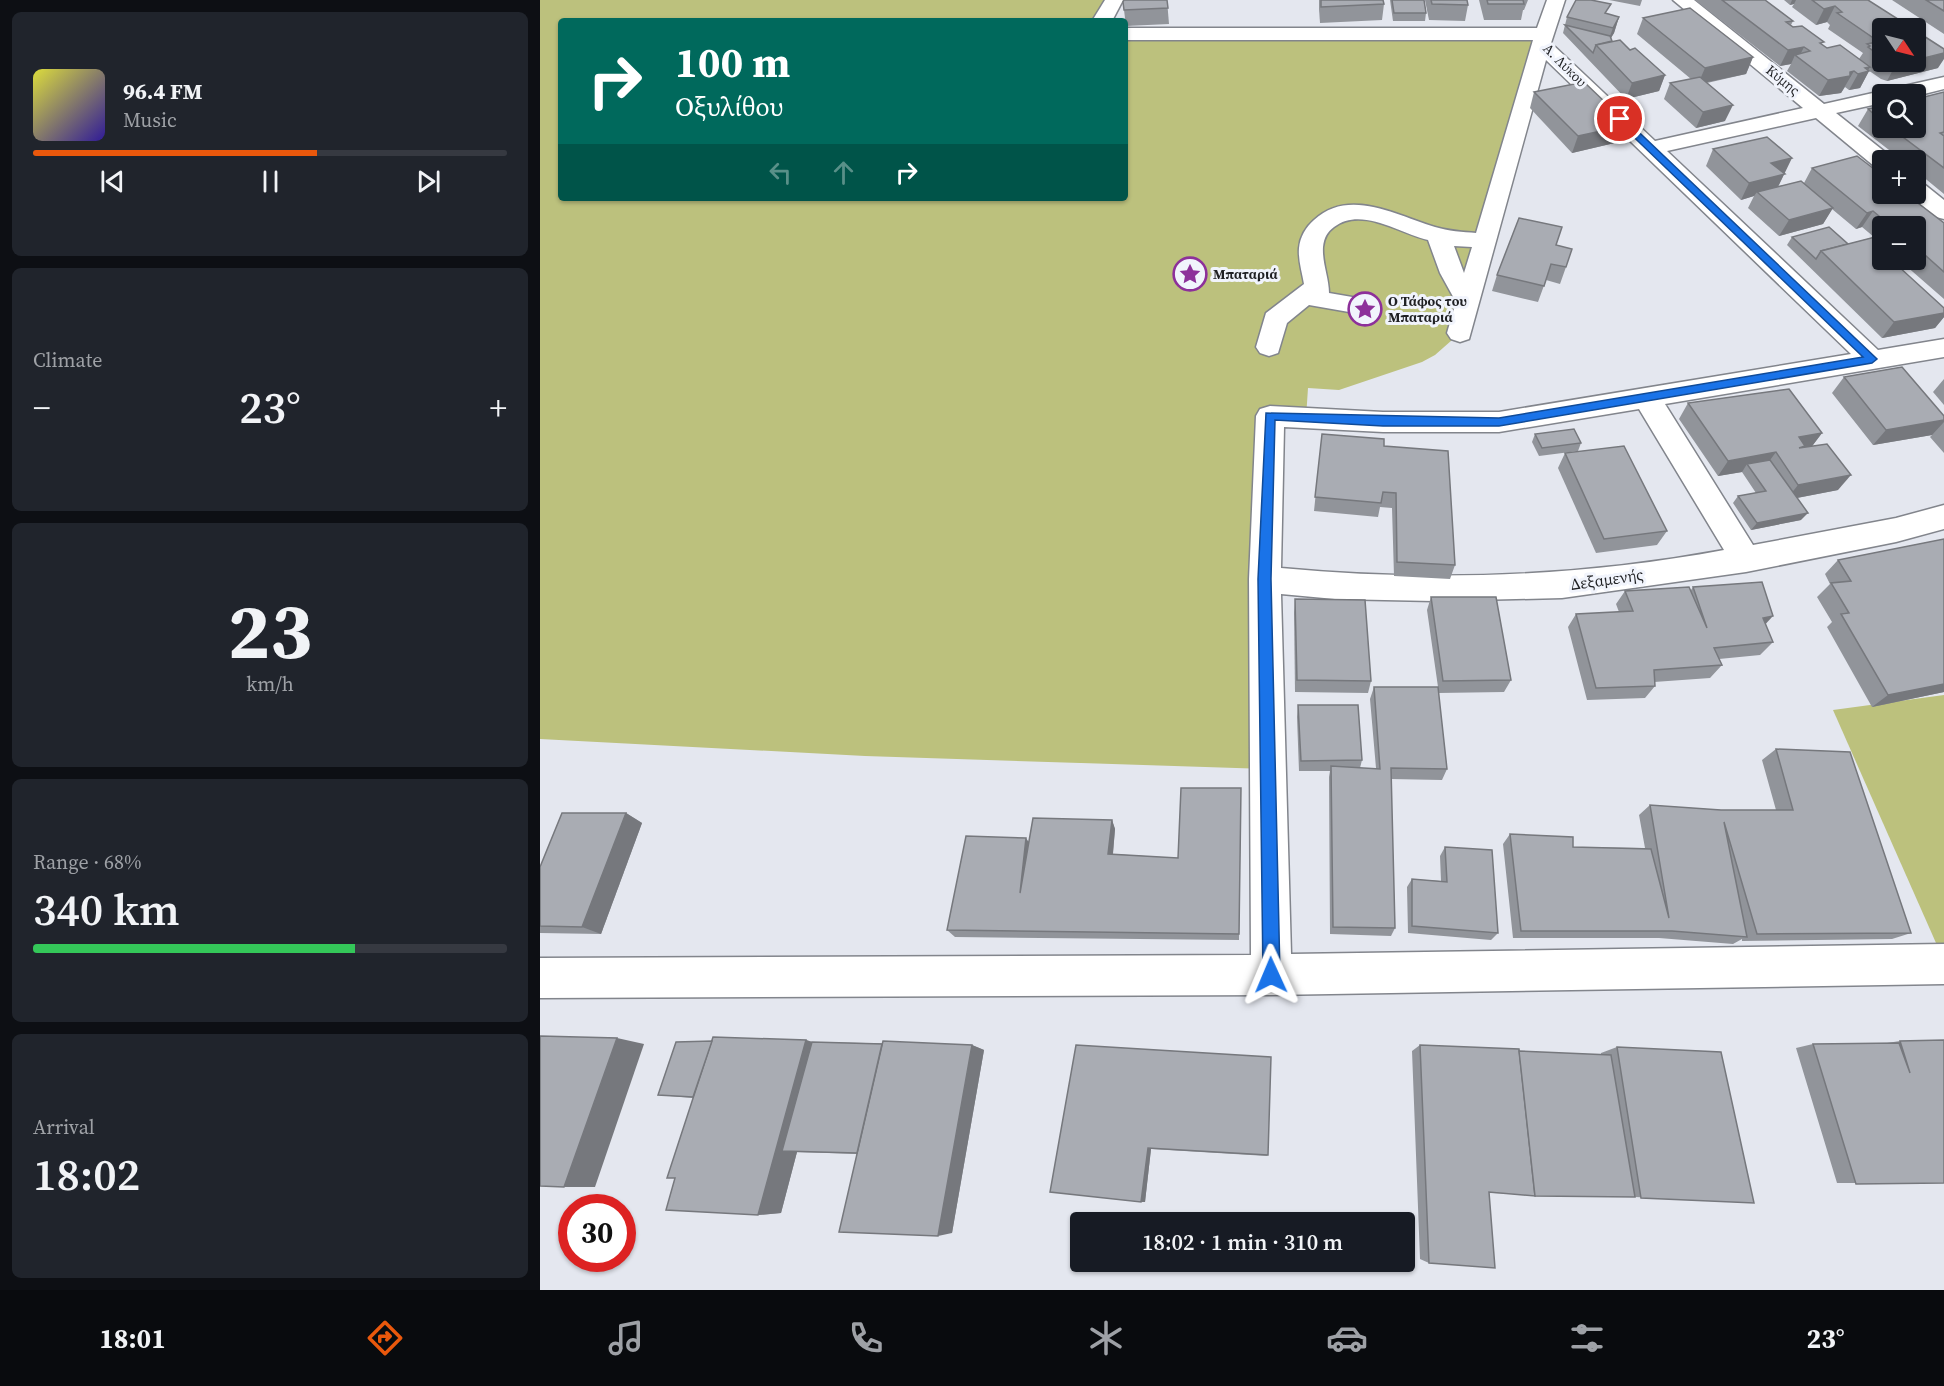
<!DOCTYPE html>
<html lang="en">
<head>
<meta charset="utf-8">
<style>
	:root { --surface:#171b24; --page:#20242c; --text:#f1f3f6; --muted:#9ea1a6; --line:#363941; --accent:#ea580c }
	body { margin:0; font-family:"Source Serif 4",serif; background:var(--page); color:var(--text); height:100vh; display:flex; flex-direction:column; font-size:22px; white-space:nowrap }
	* { box-sizing:border-box; margin:0 }
	p { font-size:20px; color:var(--muted) }
	.icon { flex:none; width:33px; height:33px; fill:none; stroke:currentColor; stroke-width:2; stroke-linecap:round; stroke-linejoin:round }
	.map { position:relative; flex:1; overflow:hidden }
	.drawer { display:flex; flex-direction:column; gap:12px; padding:12px; background:#0d0f14; width:540px }
	.drawer>* { flex:none }
	.top-card { position:absolute; left:18px; top:18px; width:570px; height:183px; border-radius:6px; box-shadow:0 2px 4px #0004; background:#00695c; color:#fff; overflow:hidden }
	.needle { width:39px; rotate:125deg }
	.buttons { position:absolute; left:1332px; top:18px; display:grid; gap:12px }
	.buttons a { display:grid; place-items:center; width:54px; height:54px; border-radius:6px; background:var(--surface); box-shadow:0 2px 4px #0004; font-size:30px }
	.speed { position:absolute; left:18px; top:1194px; display:flex; gap:12px; font-size:30px; font-weight:700; text-align:center }
	.speed>* { display:grid; place-content:center; width:78px; height:78px; border-radius:50%; background:var(--surface); box-shadow:0 2px 4px #0004; line-height:1 }
	.speed .limit { border:9px solid #d22; background:#fff; color:#111 }
	.pin { position:absolute; display:grid; place-items:center; width:51px; height:51px; color:#fff; margin:-26px; border:3px solid #fff; border-radius:50%; box-shadow:0 2px 6px #0007 }
	.me { position:absolute; width:66px; margin:-33px; rotate:359deg; stroke-linejoin:round; filter:drop-shadow(0 0 4px #0008) }
	.turn { display:flex; align-items:center; gap:21px; height:126px; padding:0 18px; font-size:27px }
	.turn .icon { width:78px; height:78px; stroke-width:2.5 }
	.turn b { display:block; font-size:42px; line-height:51px }
	.lanes { display:flex; align-items:center; height:57px; padding:0 18px; background:#0003; justify-content:center; gap:30px; direction:ltr }
	.lanes .off { opacity:.35 }
	.big { font-size:45px; font-weight:600; line-height:1.1 }
	.drawer .widget { flex:1; display:flex; flex-direction:column; justify-content:center; gap:9px; min-width:0; padding:0 21px; border-radius:9px; background:var(--page) }
	.drawer .dial { align-items:center; gap:0 }
	.dial b { font-size:78px; line-height:1 }
	.song { display:flex; align-items:center; gap:18px }
	.cover { width:72px; height:72px; border-radius:9px; background:linear-gradient(135deg,hsl(60 70% 55%),hsl(250 70% 35%)) }
	.played { height:6px; border-radius:3px; background:linear-gradient(90deg,var(--accent) 60%,var(--line) 60%) }
	.keys { display:flex; justify-content:space-around; direction:ltr }
	.heat { display:flex; justify-content:space-between; align-items:center; font-size:33px; direction:ltr }
	.charge { height:9px; border-radius:4px; background:linear-gradient(90deg,#34c759 68%,var(--line) 0) }
	.trip { position:absolute; left:530px; top:1212px; width:345px; height:60px; border-radius:6px; background:var(--surface); box-shadow:0 2px 4px #0004; font-weight:600; line-height:60px; text-align:center }
	.menu { display:flex; height:96px; justify-content:space-around; align-items:center; background:#090b0e; color:var(--muted) }
	.menu .icon { width:42px; height:42px }
	.menu .selected { color:var(--accent) }
	.menu b { font-size:27px; color:var(--text) }
	main { display:flex; flex:1; min-height:0 }
	.map>svg:first-child { display:block }
</style>
</head>
<body>
<main>
<section class="drawer">
<div class="widget">
<div class="song"><i class="cover"></i><div><b>96.4 FM</b><p>Music</p></div></div>
<div class="played"></div>
<div class="keys"><svg class="icon" aria-label="previous" viewBox="0 0 24 24"><path d="M18 5L8 12l10 7zM5 5v14"/></svg><svg class="icon" aria-label="pause" viewBox="0 0 24 24"><path d="M8 5v14M16 5v14"/></svg><svg class="icon" aria-label="next" viewBox="0 0 24 24"><path d="M6 5l10 7-10 7zM19 5v14"/></svg></div>
</div>
<div class="widget"><p>Climate</p>
<div class="heat"><a>−</a><b class="big">23°</b><a>+</a></div>
</div>
<div class="widget dial"><b>23</b><p>km/h</p></div>
<div class="widget"><p>Range · 68%</p><b class="big">340 km</b><div class="charge"></div></div>
<div class="widget"><p>Arrival</p><b class="big">18:02</b></div>
</section>
<div class="map">
<svg width="1404" height="1290" viewBox="0 0 1404 1290">
	<rect width="100%" height="100%" fill="#e4e7ef"/>
	<g fill="#bcc17d">
		<path d="M0,0H574L562,21H21V198H585V34H1004L920,333L895,355L882,362L799,390L768,388L766,418L730,416L727,769L325,756L0,739Z"/>
		<path d="M1404,695V961L1293,710Z"/>
	</g>
	<g fill="none" stroke-linecap="round" stroke-linejoin="round">
		<g stroke="#82858c" stroke-width="3">
			<g id="minor">
				<path d="M565,0H583L572,21H552Z"/>
				<path d="M1007,0H1025L1011,43L1115,141L1263,108L1133,0H1154L1284,104L1404,77V89L1376,96L1342,94V103L1296,113L1350,156L1353,160H1342V168L1334,166L1276,118L1127,151L1338,350L1404,339V357L1125,404L1213,545L1356,518L1404,505V529L1356,542L1206,572L1022,598L894,601L795,599L741,594L751,954L1404,944V984L731,995L0,998V958L711,955L709,579L716,416L720,409L730,406L843,412H959L1311,354L1006,60L929,339L920,342L911,339L907,333L916,302L900,273L888,240C859,233 821,206 794,227C787,232 784,238 783,247C782,263 789,278 789,293L818,298L822,304L818,310L809,312L769,305L747,323L738,353L729,356L720,353L716,347L726,313L764,284C762,272 758,260 759,248C760,237 766,227 774,220C809,187 858,216 895,227C908,231 923,232 936,233L993,40H585V28H997ZM914,246L932,247L924,273ZM1099,409L1184,550C1039,577 888,582 741,568L744,427L843,432H959Z"/>
				<path d="M1376,182L1384,184L1404,200V219L1396,217L1368,194H1376Z"/>
			</g>
		</g>
		<use href="#minor" fill="#fff" fill-rule="evenodd"/>
	</g>
	<g fill="#91949a" fill-rule="evenodd">
		<path d="M627,0L629,24L586,26L583,2Z"/>
		<path d="M779,0H843L844,4L842,20L780,23L779,9Z"/>
		<path d="M850,0H884L886,13L885,21H853Z"/>
		<path d="M885,0H927L928,5L925,21L889,20Z"/>
		<path d="M939,0H988L984,10H983L981,20H944Z"/>
		<path d="M1069,0H1102L1100,6Z"/>
		<path d="M1155,0H1225L1253,21L1251,25L1287,48L1319,59L1323,53L1288,29L1290,25L1287,22L1276,25L1252,7L1254,4L1250,5L1244,0H1328L1342,28V62H1376L1398,68L1347,81L1341,79L1328,70L1329,71L1320,88L1309,90L1305,87L1301,93L1279,96L1247,71L1251,64L1240,66Z"/>
		<path d="M1352,0H1404V34Z"/>
		<path d="M1067,14L1079,17L1074,33L1071,38V41L1090,50L1125,75L1119,91L1086,99L1023,33L1027,17Z"/>
		<path d="M1103,18L1213,57L1206,74L1167,83L1185,121L1156,128L1124,99L1130,83L1151,79L1097,34Z"/>
		<path d="M994,92L1089,125L1083,141L1032,153L990,108Z"/>
		<path d="M1404,92V194L1376,171V160H1362L1318,126L1328,109L1342,106V128H1376Z"/>
		<path d="M1173,149L1244,174L1238,186L1264,183L1272,168L1404,223V299L1365,265L1362,270L1404,308V317L1395,328L1342,338L1247,245L1252,237L1308,244L1334,237L1322,227L1316,229L1292,209L1283,224L1239,236L1208,208L1214,196L1201,200L1166,166ZM1342,226H1376V260H1342Z"/>
		<path d="M1016,245L1026,267L1020,284L1006,280L998,302L952,291L957,275Z"/>
		<path d="M1304,377L1404,416V453L1390,437L1392,435L1333,445L1292,393Z"/>
		<path d="M1404,379V405L1393,392Z"/>
		<path d="M1148,403L1282,433L1272,446L1298,490L1257,498L1261,520L1211,530L1193,503L1198,496L1216,493L1202,472L1178,476L1139,419Z"/>
		<path d="M782,434L844,446L915,565L910,579L854,576L852,508L840,507L838,517L774,511Z"/>
		<path d="M995,434L1041,443L1038,451L999,456L992,442Z"/>
		<path d="M1025,453L1127,531L1117,545L1056,553L1018,468Z"/>
		<path d="M1404,539V692L1332,707L1287,627L1292,622L1277,597L1290,584L1285,574L1298,560Z"/>
		<path d="M1153,587L1225,624L1233,642L1220,655L1179,659L1182,665L1170,678L1114,682L1115,686L1105,698L1047,700L1028,627L1036,614L1079,612L1076,604L1085,591L1151,590Z"/>
		<path d="M891,597L971,680L964,692L898,693L907,769L902,780L851,779L855,928L851,936L790,934L789,777L790,771H759L757,717L758,705L822,760L820,768H836L830,699L834,687H898L887,610Z"/>
		<path d="M755,599L831,681L828,693L755,692L754,613Z"/>
		<path d="M1236,749L1371,933L1352,939L1202,941V939L1193,944L1119,938H973L963,844L970,834L1033,847L1105,848L1099,815L1110,805L1181,810H1236L1222,760Z"/>
		<path d="M701,788L699,940L415,937L407,930L489,841L572,820L575,829L573,854L638,858Z"/>
		<path d="M86,813L102,823L61,934L0,933V867Z"/>
		<path d="M905,847L958,933L951,940L868,933L867,887L872,879L901,881L900,856Z"/>
		<path d="M266,1040L272,1042L432,1045L444,1050L412,1233L317,1154L257,1152L241,1213L218,1215L135,1178L153,1098L118,1095Z"/>
		<path d="M1360,1041L1404,1183H1297L1256,1048L1273,1044L1347,1043Z"/>
		<path d="M536,1045L728,1155L727,1156L611,1149L605,1202Z"/>
		<path d="M880,1045L979,1051L1061,1055V1053L1077,1047L1214,1203L1095,1197L949,1193L889,1263L880,1259L872,1051Z"/>
	</g>
	<g fill="#76787d">
		<path d="M1252,0H1256L1254,4L1250,5Z"/>
		<path d="M1295,6L1287,22L1276,25L1284,9Z"/>
		<path d="M1079,17L1074,33L1067,44L1073,28Z"/>
		<path d="M1264,47L1259,57L1255,55L1251,64L1240,66L1248,50Z"/>
		<path d="M1404,53V59L1398,68L1347,81L1356,64L1368,62H1376V60Z"/>
		<path d="M1213,57L1206,74L1158,84L1165,68Z"/>
		<path d="M1330,67L1327,72L1329,71L1320,88L1309,90L1318,74L1325,68Z"/>
		<path d="M1314,71L1301,93L1279,96L1288,80Z"/>
		<path d="M1125,75L1119,91L1086,99L1092,83Z"/>
		<path d="M1193,105L1185,121L1156,128L1163,112Z"/>
		<path d="M1089,125L1083,141L1032,153L1038,136Z"/>
		<path d="M1252,158L1236,191L1217,192L1214,196L1201,200L1209,183L1231,163Z"/>
		<path d="M1293,208L1283,224L1239,236L1249,220Z"/>
		<path d="M1333,211L1322,227L1316,229L1327,213Z"/>
		<path d="M1366,264L1354,280L1358,266Z"/>
		<path d="M1404,313V317L1395,328L1342,338L1354,322Z"/>
		<path d="M1404,420V422L1392,435L1333,445L1346,430Z"/>
		<path d="M1282,433L1270,449L1257,451L1259,437Z"/>
		<path d="M1236,452L1225,467L1207,464L1202,472L1178,476L1188,461Z"/>
		<path d="M1311,475L1298,490L1246,500L1258,485Z"/>
		<path d="M1268,513L1261,520L1211,530L1217,523Z"/>
		<path d="M1233,616L1221,629L1223,618Z"/>
		<path d="M1404,684V692L1332,707L1348,695Z"/>
		<path d="M86,813L102,823L61,934L42,927Z"/>
		<path d="M572,820L575,829L572,863L568,854Z"/>
		<path d="M486,838L492,847L480,893Z"/>
		<path d="M77,1038L104,1044L55,1187H24Z"/>
		<path d="M266,1040L285,1046L242,1151L257,1152L241,1213L218,1215Z"/>
		<path d="M432,1045L444,1050L412,1233L398,1236Z"/>
		<path d="M608,1148L611,1149L605,1202H601Z"/>
	</g>
	<g fill="#a9acb3" stroke="#76787d" stroke-width="1.5">
		<path d="M584,0H627L628,8L584,10L583,2Z"/>
		<path d="M781,0H843L844,4L781,7Z"/>
		<path d="M852,0H884L886,13H854Z"/>
		<path d="M891,0H927L928,5L892,4Z"/>
		<path d="M947,0H983L984,4H948Z"/>
		<path d="M1036,0H1051L1071,4L1065,13L1079,17L1073,28L1027,17Z"/>
		<path d="M1182,0H1225L1253,21L1246,22L1253,27L1262,26L1284,42L1280,43L1287,48L1300,45L1330,67L1325,68L1329,71L1318,74L1314,71L1310,72V76L1288,80L1255,55L1270,51L1264,47L1248,50Z"/>
		<path d="M1272,0H1328L1372,28H1342V41L1335,39L1297,13L1302,12L1295,6L1284,9Z"/>
		<path d="M1386,0H1404V11Z"/>
		<path d="M1150,8L1213,57L1165,68L1103,18Z"/>
		<path d="M1025,25L1070,36L1072,41L1056,45L1053,53Z"/>
		<path d="M1376,31L1404,49V53L1376,60Z"/>
		<path d="M1080,40L1090,50L1095,48L1125,75L1092,83L1056,45Z"/>
		<path d="M1342,41V57L1328,47L1330,46L1327,44Z"/>
		<path d="M1349,62H1368L1356,64Z"/>
		<path d="M1160,77L1193,105L1163,112L1130,83Z"/>
		<path d="M1044,82L1089,125L1038,136L994,92Z"/>
		<path d="M1404,92V132L1400,133L1404,136V168L1351,128H1376V99Z"/>
		<path d="M1342,106V121L1328,109Z"/>
		<path d="M1227,137L1252,158L1231,163L1245,174L1209,183L1173,149Z"/>
		<path d="M1317,156L1342,175V194H1366L1404,223V272L1376,247V226H1351L1333,211L1327,213L1272,168Z"/>
		<path d="M1261,181L1293,208L1249,220L1217,192Z"/>
		<path d="M979,218L1022,227L1016,245L1032,249L1026,267L1011,264L1004,286L957,275Z"/>
		<path d="M1289,227L1308,244L1281,251L1276,259L1252,237Z"/>
		<path d="M1335,237L1342,244V260H1361L1366,264L1358,266L1404,308V313L1354,322L1281,251Z"/>
		<path d="M1362,367L1404,416V420L1346,430L1304,377Z"/>
		<path d="M1249,389L1282,433L1259,437L1265,446L1259,448L1287,444L1311,475L1258,485L1236,452L1188,461L1148,403Z"/>
		<path d="M1034,429L1041,443L1002,448L995,434Z"/>
		<path d="M782,434L844,439V446L908,451L915,565L857,562L856,493L843,492L841,503L775,497Z"/>
		<path d="M1084,446L1127,531L1064,539L1025,453Z"/>
		<path d="M1230,460L1268,513L1217,523L1198,496L1226,491L1207,464Z"/>
		<path d="M1404,539V684L1348,695L1301,614L1309,613L1291,583L1311,581L1298,560Z"/>
		<path d="M1222,582L1233,616L1223,618L1233,642L1174,648L1182,665L1114,670L1115,686L1056,688L1036,614L1093,611L1085,591L1149,587L1167,628L1153,587Z"/>
		<path d="M891,597H956L971,680L903,681Z"/>
		<path d="M755,599L825,600L831,681L757,680Z"/>
		<path d="M834,687H898L907,769L851,768L855,928L793,927L791,766L840,769Z"/>
		<path d="M758,705H818L822,760L761,761Z"/>
		<path d="M1236,749L1310,752L1371,933L1217,934L1184,822L1207,937L1132,931H981L970,834L1033,837V847L1111,849L1129,918L1110,805L1181,810H1253Z"/>
		<path d="M641,788H701L699,934L407,930L426,836L486,838L480,893L493,818L572,820L568,854L638,858Z"/>
		<path d="M22,813H86L42,927L0,926V867Z"/>
		<path d="M905,847L952,850L958,933L872,926V879L907,882Z"/>
		<path d="M0,1036L77,1038L24,1187L0,1186Z"/>
		<path d="M173,1037L266,1040L218,1215L126,1210L135,1178H127Z"/>
		<path d="M1404,1040V1183L1316,1184L1273,1044L1359,1043L1370,1073L1360,1041Z"/>
		<path d="M172,1041L153,1097L118,1095L136,1042Z"/>
		<path d="M343,1041L432,1045L398,1236L299,1232Z"/>
		<path d="M272,1042L342,1044L317,1153L242,1151Z"/>
		<path d="M536,1045L731,1057L728,1155L608,1148L601,1202L510,1192Z"/>
		<path d="M880,1045L979,1049L995,1196L949,1192L955,1268L889,1263Z"/>
		<path d="M1077,1047L1181,1052L1214,1203L1101,1198Z"/>
		<path d="M979,1051L1071,1055L1095,1197L995,1196Z"/>
	</g>
	<path fill="#1a73e8" stroke="#114b97" stroke-width="1.5" d="M1077,117H1083L1337,359L1332,363L959,426H843L735,420L731,579L740,975L737,980L731,983L725,980L723,975L718,579L726,413L959,418L1323,357L1077,121Z"/>
	<defs>
		<g id="sight-ring" transform="scale(1.725)"><circle r="9.5" fill="#f1f4fc" stroke="#8d309a" stroke-width="1.5"/><path d="M0-6L1.8-2.2L6-1.7L2.9 1.2L3.7 5.4L0 3.3L-3.7 5.4L-2.9 1.2L-6-1.7L-1.8-2.2Z" fill="#8d309a"/></g>
	</defs>
	<g fill-rule="evenodd">
		<use href="#sight-ring" x="650" y="274"/>
		<use href="#sight-ring" x="825" y="309"/>
	</g>
	<g text-anchor="middle" dominant-baseline="central" stroke-width="6" stroke-linejoin="round" paint-order="stroke">
		<g font-size="14" fill="#1f2023" stroke="#f1f4fc">
			<text transform="translate(1025 65) rotate(45)">Α. Λύκου</text>
			<text transform="translate(1243 80) rotate(39)">Κύμης</text>
		</g>
		<g font-size="14" font-weight="bold" fill="#1f2023" stroke="#f1f4fc" text-anchor="start">
			<text x="673" y="274">Μπαταριά</text>
			<text x="848" y="301">Ο Τάφος του<tspan x="848" dy="16">Μπαταριά</tspan></text>
		</g>
		<g font-size="16" fill="#1f2023" stroke="#f1f4fc">
			<text transform="translate(1067 579) rotate(-8)">Δεξαμενής</text>
		</g>
	</g>
</svg>
<div class="buttons">
<a><svg class="needle" viewBox="-14 -14 28 28"><path d="M0-13l5 13h-10z" fill="#e53935"/><path d="M0 13l5-13h-10z" fill="#9ea1a6"/></svg></a>
<a><svg class="icon" aria-label="search" viewBox="0 0 24 24"><circle cx="10" cy="10" r="6"/><path d="M15 15l6 6"/></svg></a>
<a>+</a>
<a>−</a>
</div>
<div class="speed"><div class="limit">30</div></div>
<div class="pin" style="left:1080px;top:119px;background:#d93025"><svg class="icon" aria-label="arrive" viewBox="0 0 24 24"><path d="M6 21V4h12l-3 4 3 4H6"/></svg></div>
<svg class="me" style="left:731px;top:975px" viewBox="-20 -20 40 40"><path d="M0-17L14 15 0 8-14 15z" fill="#1a73e8" stroke="#fff" stroke-width="4"/></svg>
<div class="trip">18:02 · 1 min · 310 m</div>
<div class="top-card">
<div class="turn"><svg class="icon" aria-label="right" viewBox="0 0 24 24"><path d="M7 20v-9h11M14 6l5 5-5 5"/></svg><div><b>100 m</b>Οξυλίθου</div></div>
<div class="lanes"><svg class="icon off" aria-label="left" viewBox="0 0 24 24"><path d="M17 20v-9H6M10 6l-5 5 5 5"/></svg><svg class="icon off" aria-label="ahead" viewBox="0 0 24 24"><path d="M12 20V5M6 11l6-6 6 6"/></svg><svg class="icon" aria-label="right" viewBox="0 0 24 24"><path d="M7 20v-9h11M14 6l5 5-5 5"/></svg></div>
</div>
</div>
</main>
<nav class="menu">
<b>18:01</b>
<svg class="icon selected" aria-label="directions" viewBox="0 0 24 24"><path d="M12 3l9 9-9 9-9-9zM9 14v-3h6M13 9l2 2-2 2"/></svg>
<svg class="icon" aria-label="music" viewBox="0 0 24 24"><path d="M9 18V5l10-2v13"/><circle cx="6" cy="18" r="3"/><circle cx="16" cy="16" r="3"/></svg>
<svg class="icon" aria-label="phone" viewBox="0 0 24 24"><path d="M5 4h4l2 5-3 2q2 4 5 5l2-3 5 2v4C11 20 4 13 5 4z"/></svg>
<svg class="icon" aria-label="climate" viewBox="0 0 24 24"><path d="M12 3v18M4 7l16 10M4 17L20 7"/></svg>
<svg class="icon" aria-label="car" viewBox="0 0 24 24"><path d="M5 17H2v-5l4-1 3-4h7l3 4 3 1v5h-3M9 17h6M6 11h13"/><circle cx="7" cy="17" r="2"/><circle cx="17" cy="17" r="2"/></svg>
<svg class="icon" aria-label="filters" viewBox="0 0 24 24"><path d="M4 7h16M4 17h16"/><circle cx="9" cy="7" r="2"/><circle cx="15" cy="17" r="2"/></svg>
<b>23°</b>
</nav>
</body>
</html>
